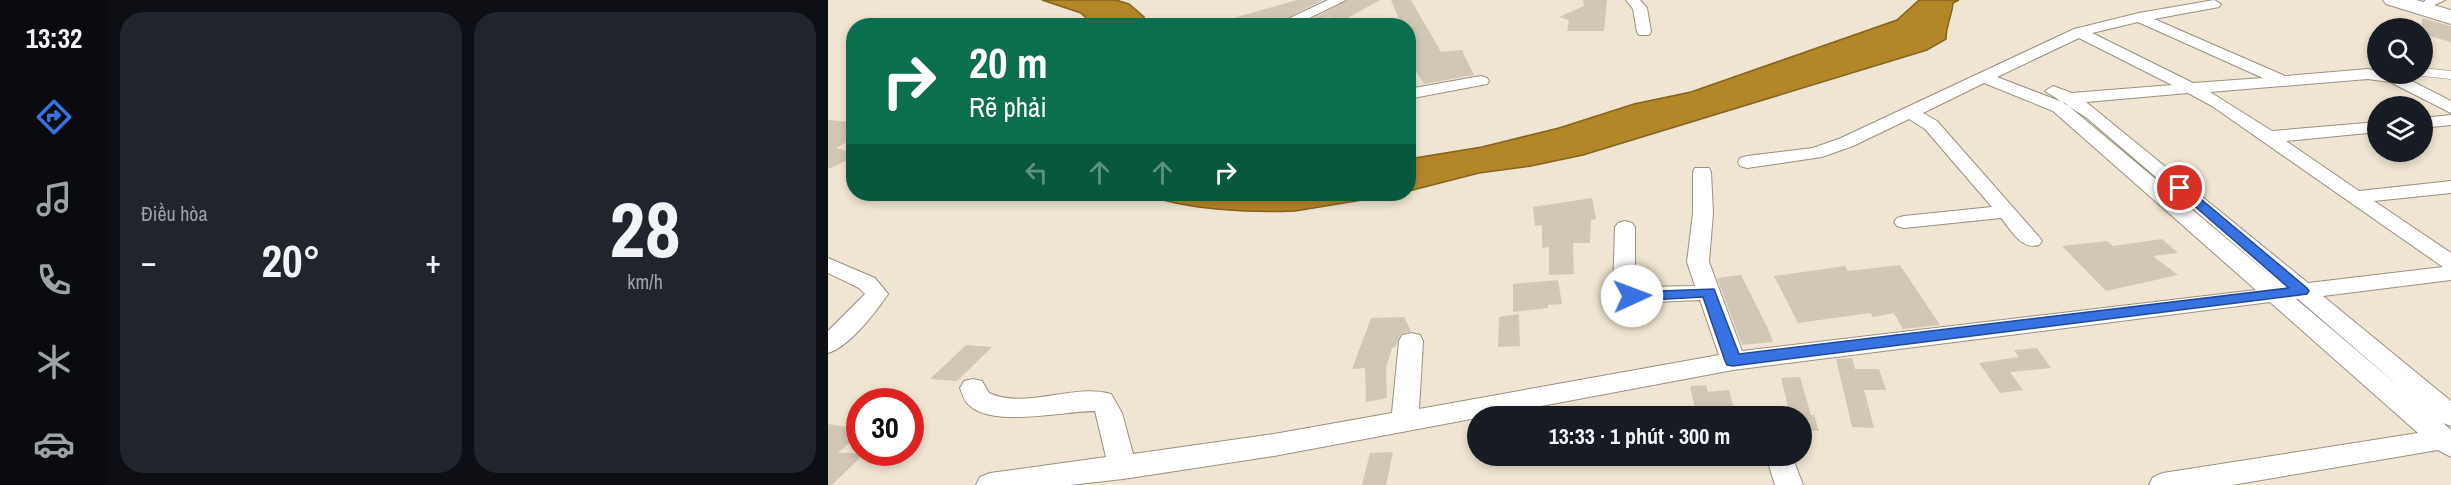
<!DOCTYPE html>
<html lang="vi">
<head>
<meta charset="utf-8">
<style>
	:root { --surface:#171b24; --page:#20242c; --text:#f1f3f6; --muted:#9ea1a6; --accent:#3672e1 }
	body { margin:0; font-family:"Archivo Narrow",sans-serif; background:var(--page); color:var(--text); height:100vh; display:flex; flex-direction:column; font-size:22px; white-space:nowrap }
	* { box-sizing:border-box; margin:0 }
	p { font-size:20px; color:var(--muted) }
	.icon { flex:none; width:33px; height:33px; fill:none; stroke:currentColor; stroke-width:2; stroke-linecap:round; stroke-linejoin:round }
	.map { position:relative; flex:1; overflow:hidden }
	.panel { display:flex; flex-direction:column; gap:12px; padding:12px; background:#0d0f14; width:720px }
	.panel>* { flex:none }
	.guide { position:absolute; left:18px; top:18px; width:570px; height:183px; border-radius:24px; box-shadow:0 3px 9px #0003; background:#0b6e4f; color:#fff; overflow:hidden }
	.buttons { position:absolute; left:1539px; top:18px; display:grid; gap:12px }
	.buttons a { display:grid; place-items:center; width:66px; height:66px; border-radius:50%; background:var(--surface); box-shadow:0 3px 9px #0003; font-size:30px }
	.speed { position:absolute; left:18px; top:388px; display:flex; gap:12px; font-size:30px; font-weight:700; text-align:center }
	.speed>* { display:grid; place-content:center; width:78px; height:78px; border-radius:50%; background:var(--surface); box-shadow:0 3px 9px #0003; line-height:1 }
	.speed .limit { border:9px solid #d22; background:#fff; color:#111 }
	.pin { position:absolute; display:grid; place-items:center; width:51px; height:51px; color:#fff; margin:-26px; border:3px solid #fff; border-radius:50%; box-shadow:0 2px 6px #0007 }
	.me { position:absolute; width:66px; margin:-33px; rotate:88deg; stroke-linejoin:round; filter:drop-shadow(0 0 4px #0008) }
	.turn { display:flex; align-items:center; gap:21px; height:126px; padding:0 24px; font-size:27px }
	.turn .icon { width:78px; height:78px; stroke-width:2.5 }
	.turn b { display:block; font-size:42px; line-height:51px }
	.lanes { display:flex; align-items:center; height:57px; padding:0 24px; background:#0003; justify-content:center; gap:30px; direction:ltr }
	.lanes .off { opacity:.35 }
	.big { font-size:45px; font-weight:700; line-height:1.1 }
	.panel .widget { flex:1; display:flex; flex-direction:column; justify-content:center; gap:9px; min-width:0; padding:0 21px; border-radius:24px; background:var(--page) }
	.panel .dial { align-items:center; gap:0 }
	.dial b { font-size:78px; line-height:1 }
	.heat { display:flex; justify-content:space-between; align-items:center; font-size:33px; direction:ltr }
	.panel .tiles { flex:1; display:grid; gap:12px; grid-template-columns:repeat(2,1fr) }
	.trip { position:absolute; left:639px; top:406px; width:345px; height:60px; border-radius:30px; background:var(--surface); box-shadow:0 3px 9px #0003; font-weight:700; line-height:60px; text-align:center }
	main { display:flex; flex:1; min-height:0 }
	.tab-bar { display:flex; flex-direction:column; width:108px; justify-content:space-around; align-items:center; background:#090b0e; color:var(--muted) }
	.tab-bar .icon { width:42px; height:42px }
	.tab-bar .active { color:var(--accent) }
	.tab-bar b { font-size:27px; color:var(--text) }
	.map>svg:first-child { display:block }
</style>
</head>
<body>
<main>
<nav class="tab-bar">
<b>13:32</b>
<svg class="icon active" aria-label="directions" viewBox="0 0 24 24"><path d="M12 3l9 9-9 9-9-9zM9 14v-3h6M13 9l2 2-2 2"/></svg>
<svg class="icon" aria-label="music" viewBox="0 0 24 24"><path d="M9 18V5l10-2v13"/><circle cx="6" cy="18" r="3"/><circle cx="16" cy="16" r="3"/></svg>
<svg class="icon" aria-label="phone" viewBox="0 0 24 24"><path d="M5 4h4l2 5-3 2q2 4 5 5l2-3 5 2v4C11 20 4 13 5 4z"/></svg>
<svg class="icon" aria-label="climate" viewBox="0 0 24 24"><path d="M12 3v18M4 7l16 10M4 17L20 7"/></svg>
<svg class="icon" aria-label="car" viewBox="0 0 24 24"><path d="M5 17H2v-5l4-1 3-4h7l3 4 3 1v5h-3M9 17h6M6 11h13"/><circle cx="7" cy="17" r="2"/><circle cx="17" cy="17" r="2"/></svg>
</nav>
<section class="panel">
<div class="tiles">
<div class="widget"><p>Điều hòa</p>
<div class="heat"><a>−</a><b class="big">20°</b><a>+</a></div>
</div>
<div class="widget dial"><b>28</b><p>km/h</p></div>
</div>
</section>
<div class="map">
<svg width="1623" height="485" viewBox="0 0 1623 485">
	<rect width="100%" height="100%" fill="#f0e5d2"/>
	<g fill="#b38627" stroke="#84641f" stroke-width="1.5">
		<path d="M214,0H288L301,4L316,17L317,25H265L253,13Z"/>
		<path d="M1091,0H1131L1125,3C1124,16 1118,25 1118,39L1099,50L755,155L703,166L651,173L581,191V159L654,147L731,128L806,104L863,92L1069,20Z"/>
		<path d="M318,194H571L467,211C426,213 355,210 318,194Z"/>
	</g>
	<g fill="#d2c7b5">
		<path d="M469,0H495L443,26H395V21Z"/>
		<path d="M520,0H552L516,20L499,17L495,26H471Z"/>
		<path d="M563,0H583L613,52L634,50L646,75L596,84L580,58V51L584,50L580,41V26H574Z"/>
		<path d="M755,0H779L776,31H739L741,20L731,17L756,6Z"/>
		<path d="M1594,18L1623,26V42L1594,34Z"/>
		<path d="M0,120L26,122V138L8,148L26,153V157L0,169Z"/>
		<path d="M764,198L768,219L763,220L762,243H745L746,274L721,275V247L714,248V225L707,226L705,207Z"/>
		<path d="M1334,239L1350,253L1325,256L1350,275L1278,291L1234,246L1279,241L1285,246Z"/>
		<path d="M1072,265L1112,325L1075,329L1066,313L1045,317L1042,313L970,323L946,276L1017,266L1020,271Z"/>
		<path d="M913,275L940,329L945,342L914,345L889,278Z"/>
		<path d="M730,280L734,304L720,305V308L685,312V284Z"/>
		<path d="M691,314L692,346L670,347L671,317Z"/>
		<path d="M576,317L583,331L572,334L568,346L564,348L558,368L559,398L538,402L537,368L524,369L543,318Z"/>
		<path d="M138,345L164,347L129,381L102,379Z"/>
		<path d="M1209,348L1223,368L1182,372L1195,390L1172,393L1151,363L1191,357L1186,350Z"/>
		<path d="M1024,358L1027,369H1051L1058,390H1036L1046,428L1024,427L1008,359Z"/>
		<path d="M972,377L983,415H986L991,431H974V417H963L962,414L953,378Z"/>
		<path d="M878,385L880,392L901,390L908,417H869L862,386Z"/>
		<path d="M0,424L32,429V433L10,453H37L4,485H0Z"/>
		<path d="M565,452L558,485H534L542,453Z"/>
	</g>
	<g fill="none" stroke-linecap="round" stroke-linejoin="round">
		<g stroke="#9a907f" stroke-width="9">
			<path id="lane" d="M1594,72L1623,75"/>
		</g>
		<g stroke="#9a907f" stroke-width="2">
			<g id="street">
				<path d="M500,0H518L465,26H445Z"/>
				<path d="M798,0H812L819,8L823,32L821,35H811L809,32L805,9Z"/>
				<path d="M1386,0L1393,4L1391,7L1326,19L1457,76L1540,69L1550,71V74L1572,75L1623,101V113L1562,82L1540,79L1382,92L1444,131L1550,122V132L1458,141L1531,191L1623,181V193L1546,201L1623,253V280L1495,296L1623,401V426L1615,423L1623,430V457L1610,450L1404,485H1321L1325,477L1335,473L1590,433L1442,302L905,370L446,456L295,479L242,485H148L152,477L162,473L278,457L267,411C236,411 164,428 141,405C136,401 134,393 132,388L136,381L145,379L154,381L161,393C199,410 244,383 283,394L294,413L305,454L446,434L564,413L571,341L574,335L583,333L592,335L595,341L591,409L891,355L872,300L804,303L796,301L785,290L787,227L790,223L797,221L804,223L807,227V287L867,286L859,262L865,213V172L867,168H881L883,172L885,213L881,262L914,351L1428,290L1225,111L1156,83L1095,113L1109,121L1211,237L1214,241L1211,245C1193,250 1184,231 1173,218L1076,228L1069,226L1066,222L1069,218L1076,216L1164,207L1097,129L1081,119L1025,146L994,157L919,168L912,166L910,162L912,158L919,156L985,148L1013,138L1246,29L1311,13ZM1310,22L1435,78L1365,83L1264,33ZM1251,38L1344,85L1244,93L1225,86L1217,91L1259,118L1455,286L1237,103L1169,77ZM1360,93L1384,106L1615,267L1480,283L1258,102ZM1468,299H1470L1573,388Z"/>
				<path d="M1598,0H1617L1600,8L1593,4Z"/>
				<path d="M653,76L659,78L661,81L659,84L580,99V89Z"/>
				<path d="M1623,115V125L1594,128V118Z"/>
				<path d="M0,258L47,278L60,294C48,312 21,347 0,353V331L37,294L31,288L0,273Z"/>
				<path d="M938,456H964L975,485H947Z"/>
			</g>
		</g>
		<g stroke="#9a907f" stroke-width="2">
			<path id="highway" d="M1555,0H1588L1623,10V24L1558,4Z"/>
		</g>
		<use href="#lane" stroke="#fff" stroke-width="8"/>
		<use href="#street" fill="#fff" fill-rule="evenodd"/>
		<use href="#highway" fill="#fff" fill-rule="evenodd"/>
	</g>
	<path fill="#3672e1" stroke="#234a92" stroke-width="1.5" d="M1352,184L1356,185L1479,288L1481,291L1479,294L905,366L899,365L897,361L875,297L804,301L796,296L804,292L886,289L911,354L1461,288L1348,190L1346,188L1348,185Z"/>
</svg>
<div class="buttons">
<a><svg class="icon" aria-label="search" viewBox="0 0 24 24"><circle cx="10" cy="10" r="6"/><path d="M15 15l6 6"/></svg></a>
<a><svg class="icon" aria-label="layers" viewBox="0 0 24 24"><path d="M12 4l9 5-9 5-9-5zM3 14l9 5 9-5"/></svg></a>
</div>
<div class="speed"><div class="limit">30</div></div>
<div class="pin" style="left:1352px;top:188px;background:#d93025"><svg class="icon" aria-label="arrive" viewBox="0 0 24 24"><path d="M6 21V4h12l-3 4 3 4H6"/></svg></div>
<svg class="me" style="left:804px;top:296px" viewBox="-20 -20 40 40"><circle r="19" fill="#fff"/><path d="M0-13L10 11 0 6-10 11z" fill="#3672e1"/></svg>
<div class="trip">13:33 · 1 phút · 300 m</div>
<div class="guide">
<div class="turn"><svg class="icon" aria-label="right" viewBox="0 0 24 24"><path d="M7 20v-9h11M14 6l5 5-5 5"/></svg><div><b>20 m</b>Rẽ phải</div></div>
<div class="lanes"><svg class="icon off" aria-label="left" viewBox="0 0 24 24"><path d="M17 20v-9H6M10 6l-5 5 5 5"/></svg><svg class="icon off" aria-label="ahead" viewBox="0 0 24 24"><path d="M12 20V5M6 11l6-6 6 6"/></svg><svg class="icon off" aria-label="ahead" viewBox="0 0 24 24"><path d="M12 20V5M6 11l6-6 6 6"/></svg><svg class="icon" aria-label="right" viewBox="0 0 24 24"><path d="M7 20v-9h11M14 6l5 5-5 5"/></svg></div>
</div>
</div>
</main>
</body>
</html>
